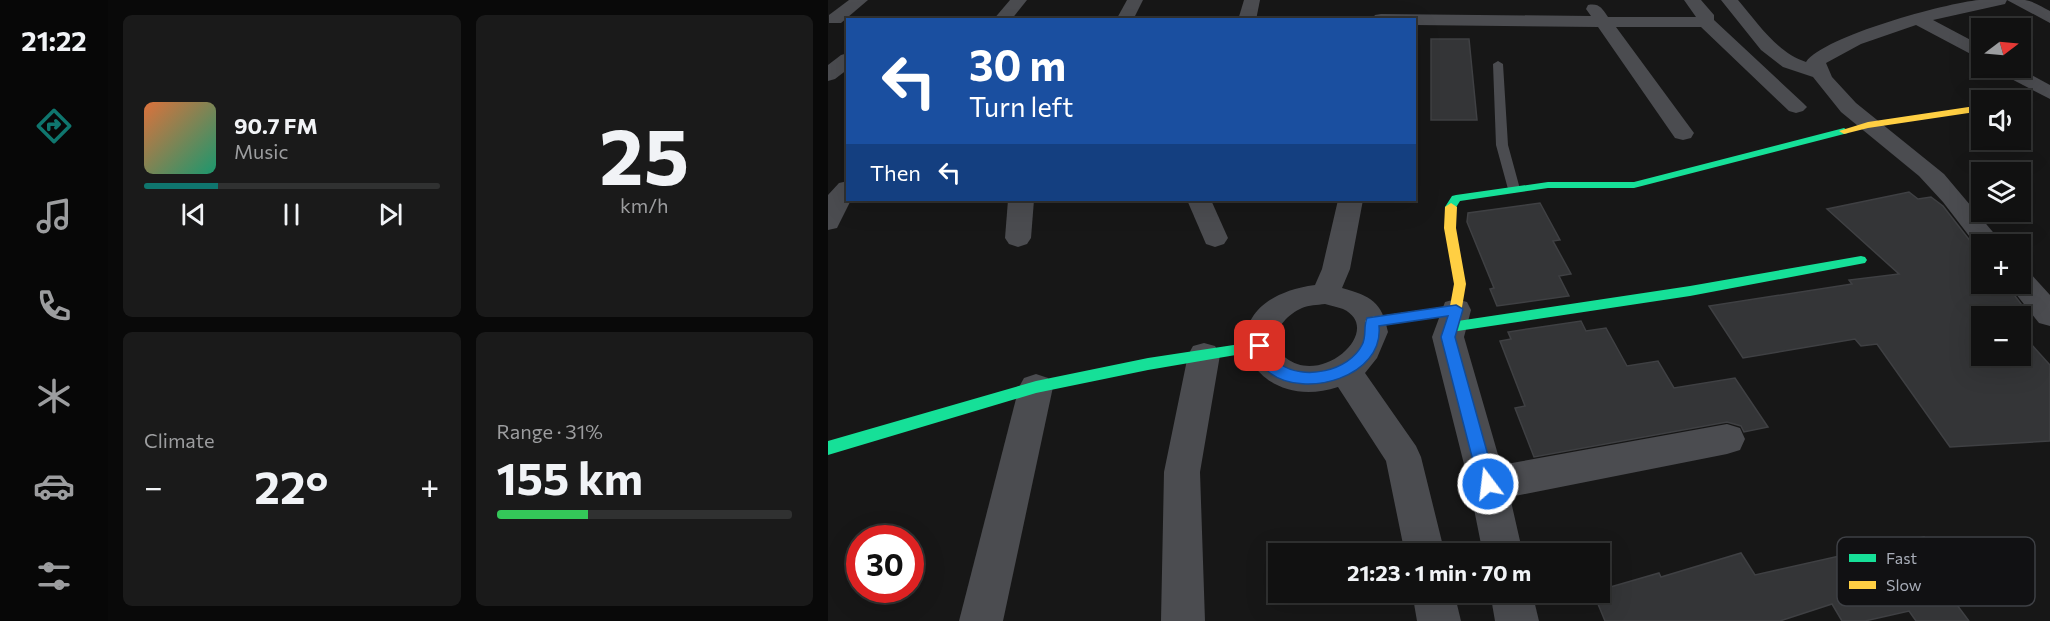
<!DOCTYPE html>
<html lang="en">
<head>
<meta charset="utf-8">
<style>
	:root { --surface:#111; --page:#1a1a1a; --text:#f1f3f6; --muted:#9c9d9f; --line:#303131; --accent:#0f766e }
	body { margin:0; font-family:Commissioner,sans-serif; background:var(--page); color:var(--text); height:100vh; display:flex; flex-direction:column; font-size:22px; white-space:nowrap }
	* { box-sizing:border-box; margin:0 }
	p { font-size:20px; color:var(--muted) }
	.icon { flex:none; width:33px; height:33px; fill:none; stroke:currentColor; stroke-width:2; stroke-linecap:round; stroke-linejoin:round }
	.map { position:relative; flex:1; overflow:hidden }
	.side { display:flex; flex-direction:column; gap:15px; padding:15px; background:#090909; width:720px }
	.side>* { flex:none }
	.guide { position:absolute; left:18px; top:18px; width:570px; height:183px; border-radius:0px; box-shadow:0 6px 24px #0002,0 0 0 2px var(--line); background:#1a4fa0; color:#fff; overflow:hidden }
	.needle { width:39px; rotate:74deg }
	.controls { position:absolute; left:1143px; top:18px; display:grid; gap:12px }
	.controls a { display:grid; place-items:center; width:60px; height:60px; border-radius:0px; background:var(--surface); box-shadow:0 6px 24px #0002,0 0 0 2px var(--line); font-size:30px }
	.speed { position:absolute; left:18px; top:525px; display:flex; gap:12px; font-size:30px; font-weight:700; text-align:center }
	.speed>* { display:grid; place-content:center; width:78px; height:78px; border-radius:50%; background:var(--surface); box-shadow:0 6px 24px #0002,0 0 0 2px var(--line); line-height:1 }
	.speed .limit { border:9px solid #d22; background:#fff; color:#111 }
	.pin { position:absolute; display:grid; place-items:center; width:51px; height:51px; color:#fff; margin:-26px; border-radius:12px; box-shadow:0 3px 9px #0006 }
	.me { position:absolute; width:66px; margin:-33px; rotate:345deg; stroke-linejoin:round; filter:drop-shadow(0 0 4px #0008) }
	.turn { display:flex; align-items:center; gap:21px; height:126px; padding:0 24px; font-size:27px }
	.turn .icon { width:78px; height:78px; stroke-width:2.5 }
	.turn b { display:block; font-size:42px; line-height:51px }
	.then { display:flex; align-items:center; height:57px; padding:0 24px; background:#0003; gap:12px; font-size:22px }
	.big { font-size:45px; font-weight:700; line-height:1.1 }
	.side .card { flex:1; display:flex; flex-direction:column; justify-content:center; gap:9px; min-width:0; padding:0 21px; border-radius:9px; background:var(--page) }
	.side .dial { align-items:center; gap:0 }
	.dial b { font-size:78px; line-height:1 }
	.song { display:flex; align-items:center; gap:18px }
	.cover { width:72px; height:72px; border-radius:9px; background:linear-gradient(135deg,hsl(20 70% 55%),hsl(160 70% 35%)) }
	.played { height:6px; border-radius:3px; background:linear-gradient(90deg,var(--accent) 25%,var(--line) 25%) }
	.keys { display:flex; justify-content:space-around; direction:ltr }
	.heat { display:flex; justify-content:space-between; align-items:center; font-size:33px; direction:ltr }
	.charge { height:9px; border-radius:4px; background:linear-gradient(90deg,#34c759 31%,var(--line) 0) }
	.side .tiles { flex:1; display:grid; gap:15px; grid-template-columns:repeat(2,1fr) }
	.trip { position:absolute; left:440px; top:543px; width:342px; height:60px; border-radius:0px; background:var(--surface); box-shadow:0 6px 24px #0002,0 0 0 2px var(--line); font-weight:700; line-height:60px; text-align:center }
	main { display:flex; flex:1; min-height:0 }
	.menu { display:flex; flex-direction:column; width:108px; justify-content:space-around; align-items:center; background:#070707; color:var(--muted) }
	.menu .icon { width:42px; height:42px }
	.menu .selected { color:var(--accent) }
	.menu b { font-size:27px; color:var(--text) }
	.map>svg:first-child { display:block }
</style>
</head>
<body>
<main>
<nav class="menu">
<b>21:22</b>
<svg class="icon selected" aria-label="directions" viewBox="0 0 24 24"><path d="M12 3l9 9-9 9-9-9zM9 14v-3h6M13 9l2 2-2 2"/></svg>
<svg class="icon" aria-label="music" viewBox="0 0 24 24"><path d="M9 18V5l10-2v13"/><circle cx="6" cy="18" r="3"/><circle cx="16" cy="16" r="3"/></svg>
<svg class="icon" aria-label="phone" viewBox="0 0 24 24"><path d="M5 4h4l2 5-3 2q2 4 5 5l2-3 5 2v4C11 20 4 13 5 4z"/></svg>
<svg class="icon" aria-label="climate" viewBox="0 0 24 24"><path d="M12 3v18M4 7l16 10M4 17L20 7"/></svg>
<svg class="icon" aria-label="car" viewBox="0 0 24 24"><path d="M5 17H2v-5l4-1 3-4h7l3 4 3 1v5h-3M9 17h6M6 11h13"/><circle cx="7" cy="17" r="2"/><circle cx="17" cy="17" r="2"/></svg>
<svg class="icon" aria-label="filters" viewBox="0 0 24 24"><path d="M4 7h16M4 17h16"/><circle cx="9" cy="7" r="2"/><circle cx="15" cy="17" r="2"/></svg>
</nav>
<section class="side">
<div class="tiles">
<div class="card">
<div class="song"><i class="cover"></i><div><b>90.7 FM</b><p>Music</p></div></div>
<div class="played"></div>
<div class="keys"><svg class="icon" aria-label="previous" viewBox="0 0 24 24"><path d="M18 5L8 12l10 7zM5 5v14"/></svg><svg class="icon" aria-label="pause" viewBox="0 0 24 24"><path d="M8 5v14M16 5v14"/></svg><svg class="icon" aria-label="next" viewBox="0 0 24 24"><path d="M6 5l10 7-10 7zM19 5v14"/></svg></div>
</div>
<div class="card dial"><b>25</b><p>km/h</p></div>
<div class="card"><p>Climate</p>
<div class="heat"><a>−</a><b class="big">22°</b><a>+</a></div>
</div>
<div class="card"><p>Range · 31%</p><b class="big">155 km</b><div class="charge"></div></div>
</div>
</section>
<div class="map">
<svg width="1222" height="621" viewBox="0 0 1222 621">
	<rect width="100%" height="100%" fill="#171717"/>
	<g fill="#343537" stroke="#3f4043" stroke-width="1.5">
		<path d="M603,39H641L649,120H603Z"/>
		<path d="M1081,192L1090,199L1103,197L1115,206L1150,251L1154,252V284H1178L1200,313L1154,316V356H1192V332L1222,365V441L1122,447L1049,344L1033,346L1027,339L915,358L881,306L1024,284L1021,280L1071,274L999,209Z"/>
		<path d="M712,203L732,240L725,241L743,274L731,276L741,296L669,306L662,289L666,288L639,222L640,213Z"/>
		<path d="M753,321L758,331L778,328L799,366L830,361L846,388L907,378L940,427L916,432L913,426L899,422L706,457L687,408L697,406L672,341L683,339L680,332Z"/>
		<path d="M1096,537L1140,597L1126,601L1141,621H1088L1081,611L1037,621H1014L1004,604L952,621H777L765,592L831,573L833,577L913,553L927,575Z"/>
	</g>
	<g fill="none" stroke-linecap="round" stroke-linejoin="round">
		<path fill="#4b4c50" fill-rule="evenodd" d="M670,61L675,64L680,145L692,189L686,193L680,189L668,145L665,64Z"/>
		<g fill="#4b4c50" fill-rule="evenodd">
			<path d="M21,0H40L13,23H1V15Z"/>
			<path d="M182,0H199L183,20H165Z"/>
			<path d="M299,0H315L305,20H288Z"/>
			<path d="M416,0H432L428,20H410Z"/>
			<path d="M856,0H873L886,15V20L975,103L979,107L975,111L968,113L961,111L873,27H788L866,133L863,138L855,140L847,138L770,27L586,25V20L544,19L547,15L553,14L763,16L758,9L760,5C771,3 774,8 780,17H868Z"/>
			<path d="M893,0H910C929,22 949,53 978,62C996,36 1118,3 1151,0C1165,0 1182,0 1197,0C1205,1 1214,7 1222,11V23L1179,0L1177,4L1105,20L1154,46V60L1088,25L1033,44L998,63L1004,77L1028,103L1116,174L1175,244H1154L1152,250L1115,202L1091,176L1013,112L985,77L955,67L933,50Z"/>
			<path d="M20,53V69L7,79L0,81V65L13,55Z"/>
			<path d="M1167,68H1191L1222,85V99L1170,72Z"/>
			<path d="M20,181V200H23L9,228L0,230V195L11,183Z"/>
			<path d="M180,200H206L203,238L199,244L190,247L181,244L177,238Z"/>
			<path d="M359,200H383L400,238L396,244L387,247L378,244Z"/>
			<path d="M510,200H535L522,269L514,288C543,296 554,302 560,332L549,358L537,373L588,446L593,457L617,554H577L558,461L510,387C418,417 370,301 487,285L494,269ZM497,304C503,306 510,307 515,309C557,329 495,387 458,358C436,341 454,317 474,308C481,305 489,305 497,304Z"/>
			<path d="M1192,270L1202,273L1222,295V326L1211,323L1180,284H1192Z"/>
			<path d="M628,299L639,302L643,310L636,337L673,465L899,424L912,428L917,439L912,450L899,454L682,497L695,554H655L641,484L604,337L617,302Z"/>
			<path d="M376,343L387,346L392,355L372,472L377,621H333L336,472L360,355L365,346Z"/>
			<path d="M208,374L220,378L225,387L175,621H131L191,387L196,378Z"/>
			<path d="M584,592H626L633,621H589Z"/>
			<path d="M662,592H704L711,621H667Z"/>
		</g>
		<g fill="#16e098" fill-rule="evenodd">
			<path d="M1016,128L1021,131L1020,133L806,188H720L632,201L627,209L623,211L617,207L624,196L628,195L720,182H806Z"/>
			<path d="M1033,256L1037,257L1039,260L1037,263L862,296L623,332L618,331L616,327L618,323L623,322L862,286Z"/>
			<path d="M432,341L437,342L439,346L437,350L320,370L208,393L0,455V441L208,381L320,358Z"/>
		</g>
		<g fill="#ffcf43" fill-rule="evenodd">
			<path d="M1154,105V111L1040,128L1016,134L1011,131L1040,122Z"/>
			<path d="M623,203L629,207L628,228L638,284L633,313L544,327L539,326L537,322L539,318L544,317L622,306L626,284L616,228L617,207Z"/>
		</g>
	</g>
	<path fill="#1a73e8" stroke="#114b97" stroke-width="1.5" d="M628,305L635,309L627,337L668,484L666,490L660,492L654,490L651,484L613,337L620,316L551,326C556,377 477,399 442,373C432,366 429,356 425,346L427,342H437C441,350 444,359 452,364C476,381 521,371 534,345C539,336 535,327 539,318Z"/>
	<rect x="1009" y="537" width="198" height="69" rx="9" fill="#111113" stroke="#3e4045" stroke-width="1.5"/>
	<rect x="1021" y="554" width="27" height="8" fill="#16e098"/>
	<rect x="1021" y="581" width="27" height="8" fill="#ffcf43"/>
	<g font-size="16" fill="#a8adb8">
		<text x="1058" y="564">Fast</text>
		<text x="1058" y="591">Slow</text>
	</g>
</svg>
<div class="controls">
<a><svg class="needle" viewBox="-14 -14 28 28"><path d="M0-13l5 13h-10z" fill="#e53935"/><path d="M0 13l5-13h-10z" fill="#9c9d9f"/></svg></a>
<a><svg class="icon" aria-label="sound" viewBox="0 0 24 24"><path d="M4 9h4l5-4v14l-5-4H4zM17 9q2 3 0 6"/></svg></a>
<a><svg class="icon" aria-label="layers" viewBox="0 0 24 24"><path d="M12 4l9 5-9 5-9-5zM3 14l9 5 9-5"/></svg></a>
<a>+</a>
<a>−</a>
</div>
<div class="speed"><div class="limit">30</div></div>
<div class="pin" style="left:432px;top:346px;background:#d93025"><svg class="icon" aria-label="arrive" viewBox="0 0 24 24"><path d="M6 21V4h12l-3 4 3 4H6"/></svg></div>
<svg class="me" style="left:660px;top:484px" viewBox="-20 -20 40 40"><circle r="17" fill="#1a73e8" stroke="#fff" stroke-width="3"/><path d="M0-11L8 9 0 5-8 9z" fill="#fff"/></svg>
<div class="trip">21:23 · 1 min · 70 m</div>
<div class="guide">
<div class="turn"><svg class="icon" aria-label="left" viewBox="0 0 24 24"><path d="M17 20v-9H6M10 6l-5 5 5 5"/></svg><div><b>30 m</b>Turn left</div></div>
<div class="then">Then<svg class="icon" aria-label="left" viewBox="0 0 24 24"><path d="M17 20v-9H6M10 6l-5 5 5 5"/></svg></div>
</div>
</div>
</main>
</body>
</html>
